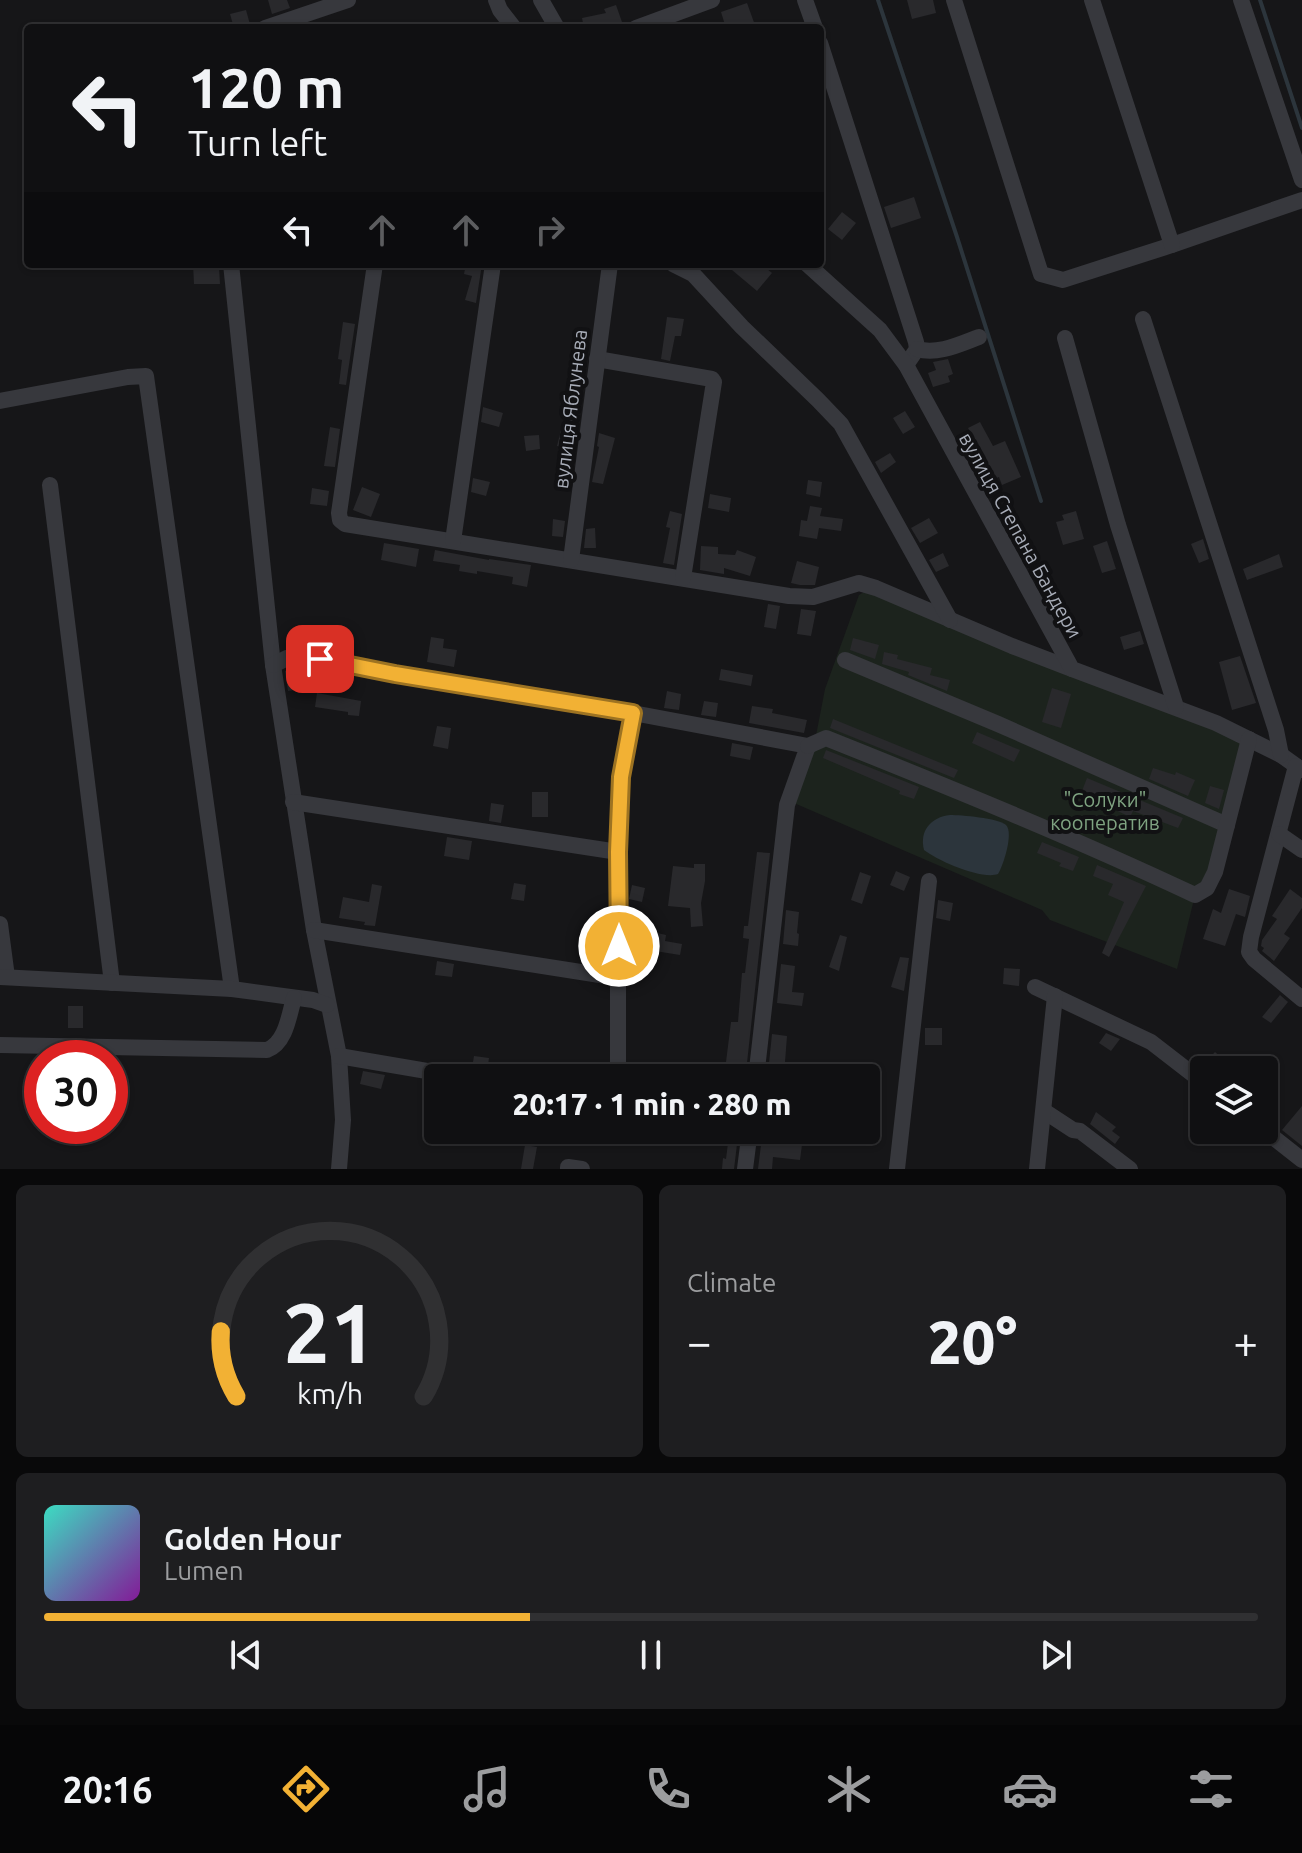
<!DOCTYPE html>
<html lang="en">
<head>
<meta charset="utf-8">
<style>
	:root { --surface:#101012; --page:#1e1e20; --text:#f1f3f6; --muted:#9c9d9f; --line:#303032; --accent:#f2b134 }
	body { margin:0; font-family:Ubuntu,sans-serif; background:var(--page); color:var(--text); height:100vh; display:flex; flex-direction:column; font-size:30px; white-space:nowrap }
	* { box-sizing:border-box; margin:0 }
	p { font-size:26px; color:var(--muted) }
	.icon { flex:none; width:44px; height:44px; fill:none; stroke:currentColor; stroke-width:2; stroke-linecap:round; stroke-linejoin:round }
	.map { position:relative; height:1169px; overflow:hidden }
	.side { display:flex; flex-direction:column; gap:16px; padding:16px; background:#09090a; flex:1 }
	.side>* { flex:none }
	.top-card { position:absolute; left:24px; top:24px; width:800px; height:244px; border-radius:8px; box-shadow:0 2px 6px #0004,0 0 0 2px var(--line); background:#101012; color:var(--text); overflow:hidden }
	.controls { position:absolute; left:1190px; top:1056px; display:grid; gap:16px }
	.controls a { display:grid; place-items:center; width:88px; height:88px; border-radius:8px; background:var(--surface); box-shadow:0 2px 6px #0004,0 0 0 2px var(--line); font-size:40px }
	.speed { position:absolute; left:24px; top:1040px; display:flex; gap:16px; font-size:40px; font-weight:700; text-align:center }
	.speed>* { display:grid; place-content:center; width:104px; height:104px; border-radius:50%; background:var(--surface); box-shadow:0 2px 6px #0004,0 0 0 2px var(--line); line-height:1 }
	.speed .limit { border:12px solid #d22; background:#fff; color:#111 }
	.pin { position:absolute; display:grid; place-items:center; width:68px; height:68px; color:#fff; margin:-34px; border-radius:16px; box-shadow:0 4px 12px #0006 }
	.me { position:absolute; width:88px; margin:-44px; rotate:0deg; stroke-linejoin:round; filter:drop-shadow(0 0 6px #0008) }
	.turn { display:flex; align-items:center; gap:28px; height:168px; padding:0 32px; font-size:36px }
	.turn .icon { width:104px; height:104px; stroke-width:2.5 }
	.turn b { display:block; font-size:56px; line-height:68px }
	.lanes { display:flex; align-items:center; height:76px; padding:0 32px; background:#0003; justify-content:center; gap:40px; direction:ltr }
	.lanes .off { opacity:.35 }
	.big { font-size:60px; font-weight:800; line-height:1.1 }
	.side .card { flex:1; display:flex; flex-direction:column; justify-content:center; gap:12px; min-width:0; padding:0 28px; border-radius:12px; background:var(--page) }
	.side .dial { align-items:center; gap:0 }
	.dial svg { height:208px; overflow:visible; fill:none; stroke:var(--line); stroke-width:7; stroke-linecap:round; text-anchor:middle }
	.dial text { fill:var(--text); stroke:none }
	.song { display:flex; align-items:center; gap:24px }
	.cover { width:96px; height:96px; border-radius:12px; background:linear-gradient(135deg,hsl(170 70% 55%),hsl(290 70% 35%)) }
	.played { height:8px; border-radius:4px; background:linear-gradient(90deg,var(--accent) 40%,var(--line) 40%) }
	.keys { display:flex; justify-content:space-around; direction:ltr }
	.heat { display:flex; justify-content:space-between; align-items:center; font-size:44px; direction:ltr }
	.side .tiles { flex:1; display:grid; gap:16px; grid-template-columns:1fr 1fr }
	.card:last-child { grid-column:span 2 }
	.trip { position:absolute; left:424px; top:1064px; width:456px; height:80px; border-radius:8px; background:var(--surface); box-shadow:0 2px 6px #0004,0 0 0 2px var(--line); font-weight:800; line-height:80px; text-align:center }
	.menu { display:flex; height:128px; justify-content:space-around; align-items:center; background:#060607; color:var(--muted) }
	.menu .icon { width:56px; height:56px }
	.menu .on { color:var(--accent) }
	.menu b { font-size:36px; color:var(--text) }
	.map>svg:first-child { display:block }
</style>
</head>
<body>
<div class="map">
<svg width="1302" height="1169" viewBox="0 0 1302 1169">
	<rect width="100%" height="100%" fill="#161618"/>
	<path fill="#1c231d" d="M864,592L879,596L1241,741L1208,878L1195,895L1177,969L1050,920L1042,910L794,803L813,751L825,689L859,595Z"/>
	<path fill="#2c353c" d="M950,815C961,815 998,818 1006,825C1014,833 1003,866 998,874C982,880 938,861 924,850C919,831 931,817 950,815Z"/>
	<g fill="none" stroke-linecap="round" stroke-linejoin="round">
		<g stroke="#2c353c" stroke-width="4">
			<path d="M878,0L957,237L1041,501"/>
			<path d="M1260,0L1302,128"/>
		</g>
	</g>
	<g fill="#29292c">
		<path d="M268,0H287L290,8L272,14Z"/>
		<path d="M907,0H933L936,13L912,19Z"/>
		<path d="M747,3L756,28H726L721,12Z"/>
		<path d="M616,5L622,22L604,28H584L582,18L606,13L604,9Z"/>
		<path d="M246,10L251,28H234L230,14Z"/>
		<path d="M914,197L921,218L891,228L884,207Z"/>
		<path d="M842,212L856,223L842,240L828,229Z"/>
		<path d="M193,264H210V267H219L220,284H194Z"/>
		<path d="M466,264H482L476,303L465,300L472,276L464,274Z"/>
		<path d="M737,264H761L772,273L757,291L732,270Z"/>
		<path d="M667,317L684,319L681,336H675L670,361L661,359Z"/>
		<path d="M343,322L355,324L346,385L339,384L342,360L338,359Z"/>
		<path d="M581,330H590L584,381H577Z"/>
		<path d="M948,359L953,374L948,376L950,382L933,387L928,373L936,370L933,362Z"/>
		<path d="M570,400L581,403L574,450L557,446L562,426L564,427Z"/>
		<path d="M483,407L503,413L499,427L481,422Z"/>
		<path d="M905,411L915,427L903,434L893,418Z"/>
		<path d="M980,422L993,446L1005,441L1021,477L1002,485L999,477L994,479L978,443L977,444L968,428Z"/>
		<path d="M330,427L340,429L335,467L324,466Z"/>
		<path d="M599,433L615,438L603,484L592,482L599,447L597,446Z"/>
		<path d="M539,435L540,449L526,451L524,436Z"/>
		<path d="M890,453L896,462L881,473L875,462Z"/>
		<path d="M473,478L490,482L486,496L471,492Z"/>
		<path d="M808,480L822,482L820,497L806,494Z"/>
		<path d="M362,487L380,494L371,517L353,510Z"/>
		<path d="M312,488L329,491L327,506L310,504Z"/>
		<path d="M710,494L731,498L729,512L708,508Z"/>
		<path d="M810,506L822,508L820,516L843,519L841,531L819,528L817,539L799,536L801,520L807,521Z"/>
		<path d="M670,511L682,514L674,565L663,563L670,528L666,527Z"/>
		<path d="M1076,511L1084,539L1063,545L1056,522L1064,520L1062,515Z"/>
		<path d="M929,518L938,533L920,543L911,528Z"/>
		<path d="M553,519L565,521L563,537L552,536Z"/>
		<path d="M595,528L596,548H584L586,529Z"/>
		<path d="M1203,539L1209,559L1199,563L1191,544Z"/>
		<path d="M1107,541L1116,569L1102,573L1093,546Z"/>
		<path d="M384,543L419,549L416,567L381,560Z"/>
		<path d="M701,546L718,547V554L735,555L737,550L756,557L750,576L724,568V574L700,570Z"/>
		<path d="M435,550L489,560V559L531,565L527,587L512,584L513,577L477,571V574L459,571L460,565L433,561Z"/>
		<path d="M943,553L949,566L936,572L929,560Z"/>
		<path d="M1279,554L1283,567L1247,580L1243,569Z"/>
		<path d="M797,561L819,567L815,585H800L791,583Z"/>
		<path d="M768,604L780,606L776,629L764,627Z"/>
		<path d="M801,609L816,611L811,636L797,634Z"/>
		<path d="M1140,631L1144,644L1124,650L1120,637Z"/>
		<path d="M431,637L444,639L443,648L457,650L454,667L427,662Z"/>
		<path d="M853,638L879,645L875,659L850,650Z"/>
		<path d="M884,652L898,655L897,659L932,668L930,675L950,680L947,691L908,675L909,672L882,664Z"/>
		<path d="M1240,656L1256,703L1232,710L1219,662Z"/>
		<path d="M301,668L303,689L288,691L285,671L290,669Z"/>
		<path d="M721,669L753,675L751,686L719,680Z"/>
		<path d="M1052,688L1071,694L1061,728L1042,722Z"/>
		<path d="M667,691L681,694L679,710L664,708Z"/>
		<path d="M317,693L361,701L359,716L348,715V712L315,707Z"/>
		<path d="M704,701L718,703L716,717L701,715Z"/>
		<path d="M752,706L773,709L772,713L807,720L804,733L749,723Z"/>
		<path d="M833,719L958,770L954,778L830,728Z"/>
		<path d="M437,726L451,728L448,749L433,746Z"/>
		<path d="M977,732L1020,750L1014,762L972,743Z"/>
		<path d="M732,743L753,747L750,760L730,756Z"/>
		<path d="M826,750L919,787L914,799L899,794L900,791L823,758Z"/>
		<path d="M1153,768L1175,775L1176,772L1195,780L1188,796L1149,779Z"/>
		<path d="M1087,778L1183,818L1178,828L1133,811L1130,817L1099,802L1101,799L1082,791Z"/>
		<path d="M1210,786L1224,790L1219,809L1205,803Z"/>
		<rect x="532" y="792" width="16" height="25"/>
		<path d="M491,803L504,805L501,823L489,821Z"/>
		<path d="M447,837L472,841L469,860L444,856Z"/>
		<path d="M1042,842L1079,857L1073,871L1059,866L1061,863L1037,853Z"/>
		<path d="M757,852L770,853L746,1072L725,1070L731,1022H738L742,973H745L749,939L743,938L744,926H748Z"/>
		<path d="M694,864H705V881L701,903L703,926L691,927L690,908L668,906L673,866L694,868Z"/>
		<path d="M1097,865L1146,886L1109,957L1102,953L1124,902L1108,895L1113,884L1093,876Z"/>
		<path d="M896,871L910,877L904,891L890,885Z"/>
		<path d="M860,872L871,876L862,904L851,900Z"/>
		<path d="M514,883L526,885L524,901L511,899Z"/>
		<path d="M372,884L382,886L375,926L364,925L365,922L339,918L343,897L369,902Z"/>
		<path d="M632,885L645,888L642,902L629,899Z"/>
		<path d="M1229,889L1250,896L1245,917L1236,914L1225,946L1203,939L1213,909L1221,913Z"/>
		<path d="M1290,889L1302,898V908L1284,934L1290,938L1274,961L1262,951L1264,948L1261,946L1262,940L1277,919L1272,916Z"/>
		<path d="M938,900L953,903L950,921L936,918Z"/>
		<path d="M786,910L799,912L797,933L799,934L798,946L783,944Z"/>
		<path d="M636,928L666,935L665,941L682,944L680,955L655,951L656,945L633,939Z"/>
		<path d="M840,935L847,937L839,971L829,967Z"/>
		<path d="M900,957L909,958L904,991L891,987Z"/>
		<path d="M437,961L454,964L452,977L435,975Z"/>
		<path d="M781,964L795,966L792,992L804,993L802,1006L777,1003Z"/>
		<path d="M1004,968L1020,969L1019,986L1003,984Z"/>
		<path d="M1280,995L1288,1002L1271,1023L1262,1017Z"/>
		<rect x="68" y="1006" width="15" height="22"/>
		<rect x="925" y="1028" width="17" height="17"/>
		<path d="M1106,1033L1120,1039L1111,1051L1099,1043Z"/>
		<path d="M772,1034L787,1036L784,1075L768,1073Z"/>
		<path d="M1215,1052L1226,1062L1231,1056L1247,1070H1205L1201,1067Z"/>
		<path d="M474,1056L489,1058L487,1072L472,1068Z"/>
		<path d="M363,1071L385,1075L381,1089L360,1084Z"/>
		<path d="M428,1082L438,1084L437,1103L425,1101Z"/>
		<path d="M1302,1106V1146L1282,1130Z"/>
		<path d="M1096,1112L1116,1127L1112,1131L1120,1137L1115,1144L1090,1124Z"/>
		<path d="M729,1135L738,1136L734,1169H722L723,1158L726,1159Z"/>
		<path d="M781,1135L803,1137L800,1160L773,1157L772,1169H758L762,1137L781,1139Z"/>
		<path d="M525,1145L537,1147L533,1169H521Z"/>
	</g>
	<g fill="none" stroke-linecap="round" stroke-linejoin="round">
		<g stroke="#37383d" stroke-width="16">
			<path d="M496,0L500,10L514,28"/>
			<path d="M541,0L557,28"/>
			<path d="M805,0L815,28"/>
			<path d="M954,0L1041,274L1063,280L1172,245L1302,200"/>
			<path d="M1092,0L1172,245"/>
			<path d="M1241,0L1302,180"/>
			<path d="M265,28L348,0"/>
			<path d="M636,28L712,0"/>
			<path d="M820,43L916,342L917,349L906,365"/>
			<path d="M231,264L273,665L314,930L339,1056L343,1120L339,1169"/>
			<path d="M375,264L339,513L340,520L345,524L789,596L813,597L859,583L876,588L1012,646L1072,669"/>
			<path d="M673,264L693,274L742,327L818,400L841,424L950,620"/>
			<path d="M807,264L880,330L906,365L1072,669L1216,723L1281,755L1302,770"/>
			<path d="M1143,319L1276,730L1281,755"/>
			<path d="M1065,338L1118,525L1176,707"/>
			<path d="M917,349C938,355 960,344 979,337"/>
			<path d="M597,359L712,379L714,382L683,578"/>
			<path d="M0,401L128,377L146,376L232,989"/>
			<path d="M50,485L112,983"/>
			<path d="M453,541L493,264"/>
			<path d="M571,560L610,264"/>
			<path d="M845,660L998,724L1227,825"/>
			<path d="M273,665L287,658L295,657L320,659L395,674L633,713L808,746L787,805L756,1078"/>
			<path d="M808,746L826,738C951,788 1074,838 1195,895L1207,888L1215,872L1249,739"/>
			<path d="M1296,766L1251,937L1249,952L1254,959L1302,999"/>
			<path d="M293,802L618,852V1078"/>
			<path d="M1279,834L1302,850"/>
			<path d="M618,852L621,777L633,713"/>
			<path d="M0,924L7,977"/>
			<path d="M314,930L619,978"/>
			<path d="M0,977L232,989L313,1000L327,1005"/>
			<path d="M1035,987L1151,1042L1204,1083"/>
			<path d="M0,1045L267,1050C286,1043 289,1015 294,998"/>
			<path d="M339,1056L468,1078"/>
			<path d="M1044,1111L1073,1130L1080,1131L1130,1169"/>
			<path d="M1264,1130L1302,1160"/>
			<path d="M568,1169V1167L582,1169"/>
			<path d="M745,1169L750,1130"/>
			<path d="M897,1169L929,881"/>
			<path d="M1037,1169L1055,996"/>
		</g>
	</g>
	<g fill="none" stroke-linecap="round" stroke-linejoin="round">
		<g stroke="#9d7322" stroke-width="20">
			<path id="route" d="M320,659L395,674L633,713L621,777L618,852L619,946"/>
		</g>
		<use href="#route" stroke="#f2b134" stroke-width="14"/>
	</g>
	<g text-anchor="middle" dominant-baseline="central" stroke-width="8" stroke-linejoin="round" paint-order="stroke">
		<g font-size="20" fill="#a8adb8" stroke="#111113">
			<text transform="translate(570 409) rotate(-83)">вулиця Яблунева</text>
			<text transform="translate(1021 535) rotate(61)">вулиця Степана Бандери</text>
		</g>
		<g font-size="20" fill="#7fa381" stroke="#111113">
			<text x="1105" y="799">"Солуки"<tspan x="1105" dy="23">кооператив</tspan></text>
		</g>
	</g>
</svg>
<div class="controls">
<a><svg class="icon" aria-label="layers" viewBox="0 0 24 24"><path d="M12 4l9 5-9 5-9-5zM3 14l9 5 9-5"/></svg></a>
</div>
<div class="speed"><div class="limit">30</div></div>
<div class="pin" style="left:320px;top:659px;background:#d93025"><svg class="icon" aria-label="arrive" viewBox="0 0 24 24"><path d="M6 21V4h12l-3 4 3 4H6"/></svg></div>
<svg class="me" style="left:619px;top:946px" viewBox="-20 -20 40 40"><circle r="17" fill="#f2b134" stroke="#fff" stroke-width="3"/><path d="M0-11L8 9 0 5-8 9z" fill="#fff"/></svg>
<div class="trip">20:17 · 1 min · 280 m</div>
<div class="top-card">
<div class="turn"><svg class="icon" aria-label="left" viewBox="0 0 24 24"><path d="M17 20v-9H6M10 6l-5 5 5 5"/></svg><div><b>120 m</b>Turn left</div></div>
<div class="lanes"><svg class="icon" aria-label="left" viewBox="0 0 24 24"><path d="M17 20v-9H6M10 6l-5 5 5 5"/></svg><svg class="icon off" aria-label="ahead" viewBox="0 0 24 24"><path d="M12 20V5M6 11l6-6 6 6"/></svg><svg class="icon off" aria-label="ahead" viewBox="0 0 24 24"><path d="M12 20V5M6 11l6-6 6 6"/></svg><svg class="icon off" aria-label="right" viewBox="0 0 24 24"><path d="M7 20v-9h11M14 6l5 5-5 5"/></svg></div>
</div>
</div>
<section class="side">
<div class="tiles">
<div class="card dial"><svg viewBox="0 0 100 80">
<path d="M14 69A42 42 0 1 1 86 69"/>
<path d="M14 69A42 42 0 0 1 8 44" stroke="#f2b134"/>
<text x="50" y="56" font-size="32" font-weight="700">21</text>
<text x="50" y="72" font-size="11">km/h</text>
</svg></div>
<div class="card"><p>Climate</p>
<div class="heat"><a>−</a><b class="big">20°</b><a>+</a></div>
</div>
<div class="card">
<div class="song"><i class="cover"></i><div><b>Golden Hour</b><p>Lumen</p></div></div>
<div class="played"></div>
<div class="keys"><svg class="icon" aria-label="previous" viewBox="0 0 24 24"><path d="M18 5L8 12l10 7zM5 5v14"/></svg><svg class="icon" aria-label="pause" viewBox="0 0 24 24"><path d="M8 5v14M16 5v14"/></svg><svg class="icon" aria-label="next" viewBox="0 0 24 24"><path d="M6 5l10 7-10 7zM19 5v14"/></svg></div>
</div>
</div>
</section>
<nav class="menu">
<b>20:16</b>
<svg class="icon on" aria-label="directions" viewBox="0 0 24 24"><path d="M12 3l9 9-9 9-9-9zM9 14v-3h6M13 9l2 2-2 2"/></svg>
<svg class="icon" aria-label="music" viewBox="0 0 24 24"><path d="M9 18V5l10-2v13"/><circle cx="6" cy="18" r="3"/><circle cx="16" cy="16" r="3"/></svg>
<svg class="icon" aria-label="phone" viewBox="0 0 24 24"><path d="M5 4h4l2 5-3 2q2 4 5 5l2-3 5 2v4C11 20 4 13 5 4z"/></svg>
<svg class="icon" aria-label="climate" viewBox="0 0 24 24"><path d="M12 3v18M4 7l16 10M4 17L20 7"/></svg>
<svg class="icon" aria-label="car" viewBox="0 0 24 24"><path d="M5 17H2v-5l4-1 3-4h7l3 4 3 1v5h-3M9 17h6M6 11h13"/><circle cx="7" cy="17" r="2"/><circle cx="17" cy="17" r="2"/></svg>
<svg class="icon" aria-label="filters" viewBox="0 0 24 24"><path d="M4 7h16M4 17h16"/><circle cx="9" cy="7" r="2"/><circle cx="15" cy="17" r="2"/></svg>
</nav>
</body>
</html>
